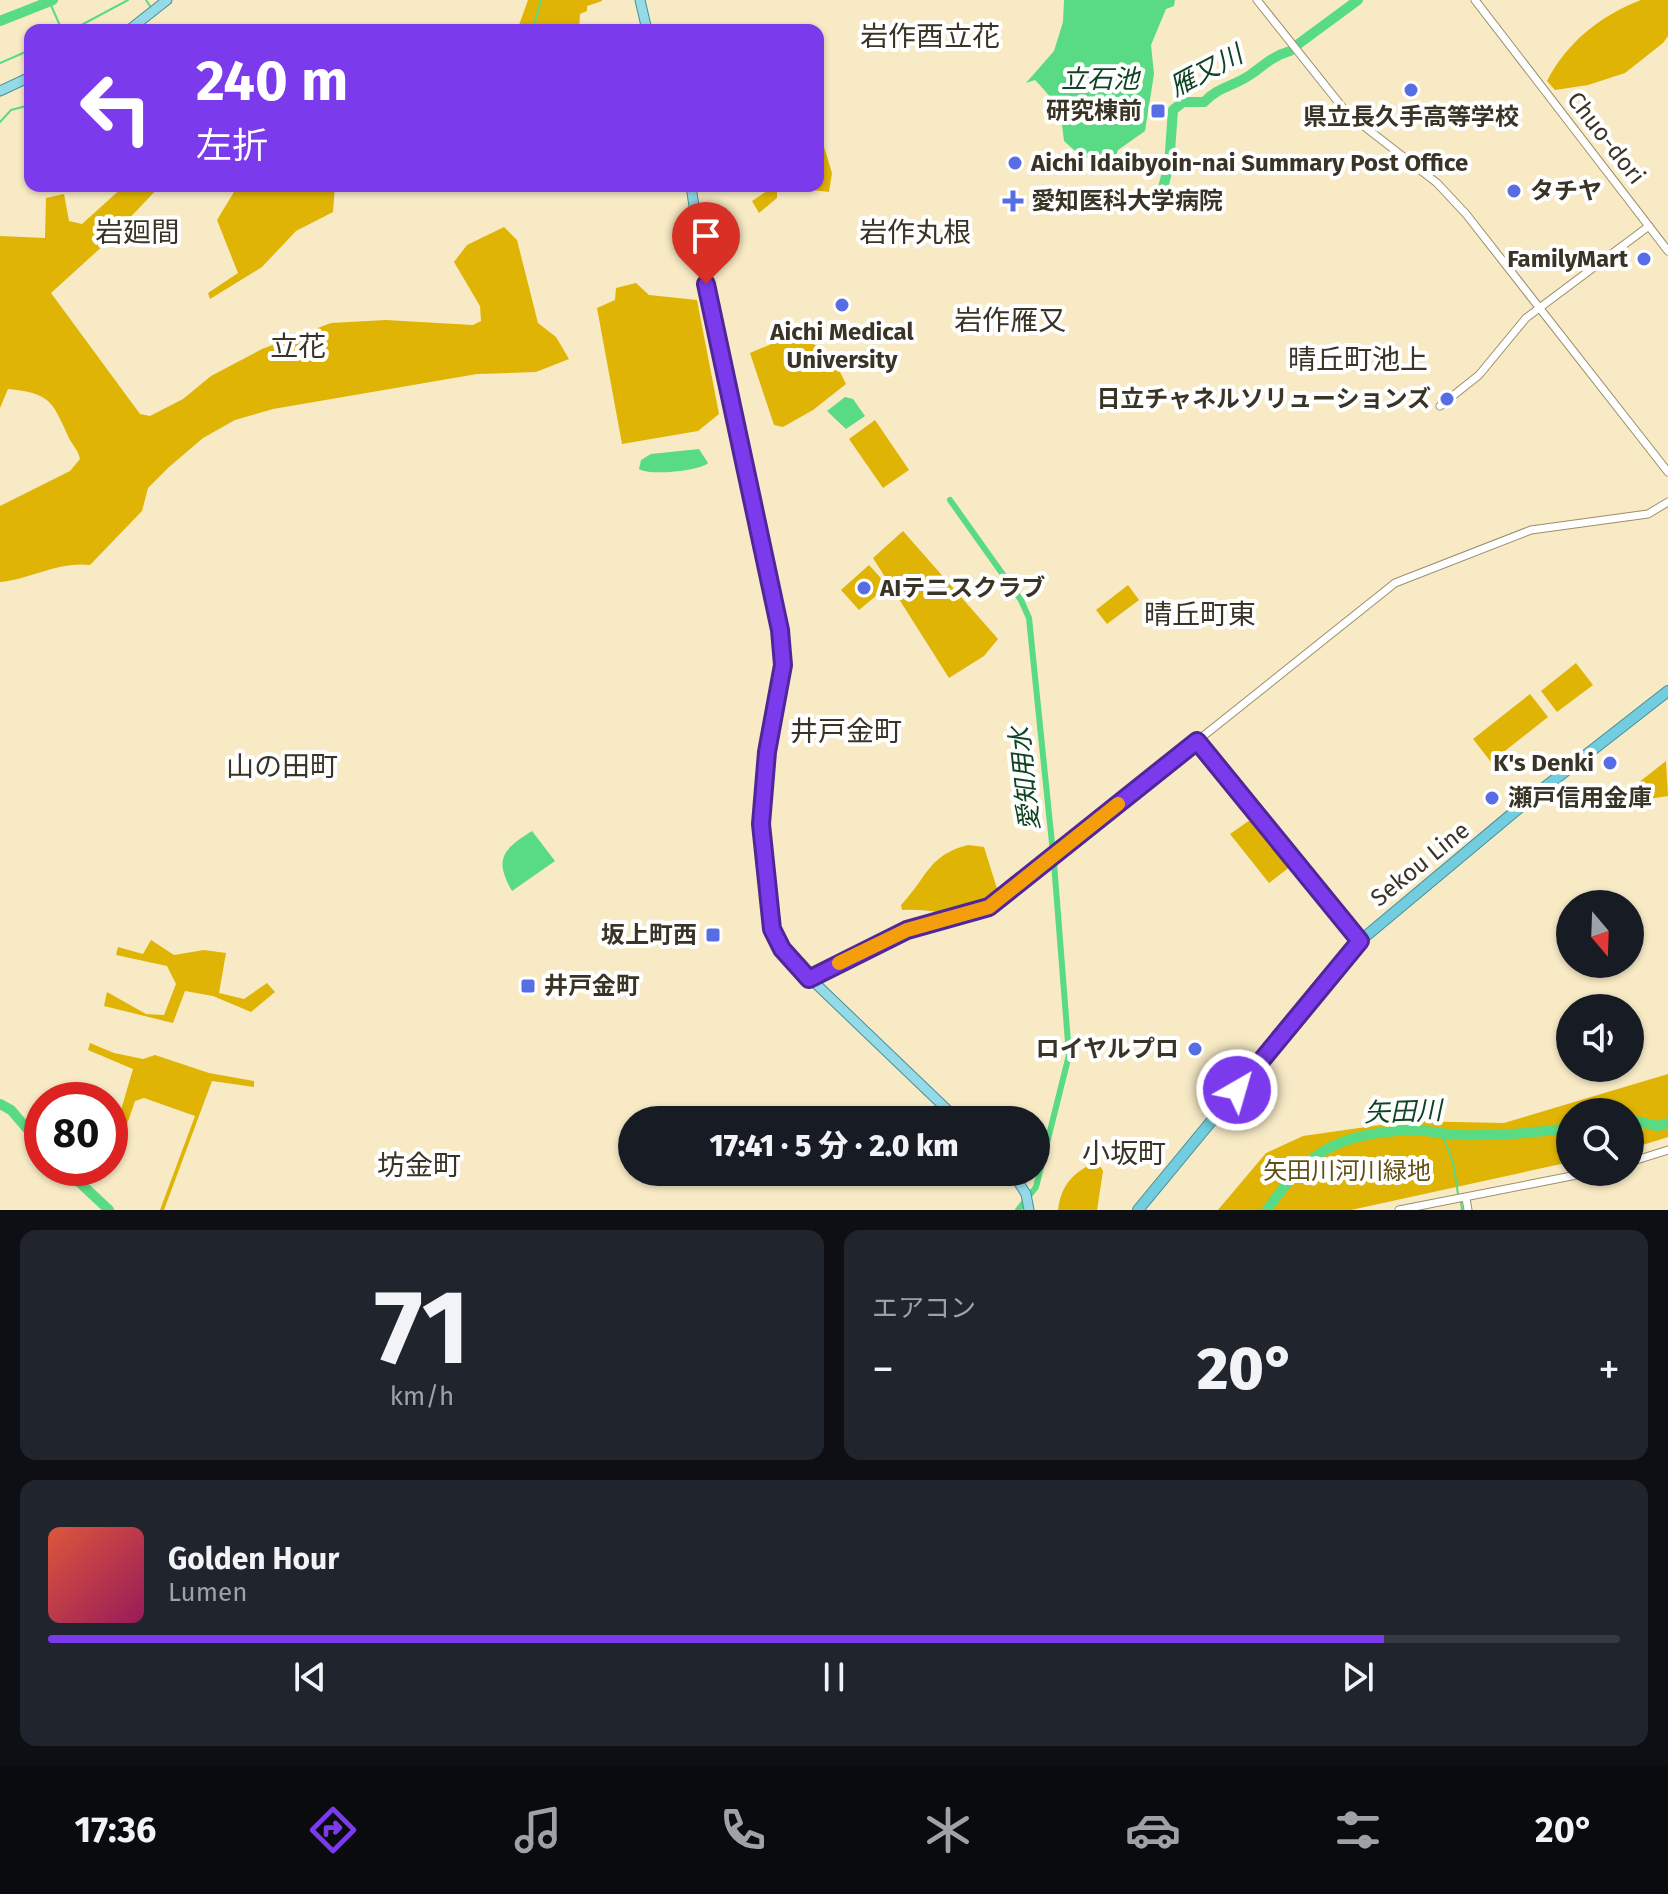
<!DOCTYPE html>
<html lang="ja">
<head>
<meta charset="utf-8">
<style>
	:root { --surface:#171b24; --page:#20242c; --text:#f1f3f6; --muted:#9ea1a6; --line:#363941; --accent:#7c3aed }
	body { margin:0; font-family:"Fira Sans","Noto Sans JP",sans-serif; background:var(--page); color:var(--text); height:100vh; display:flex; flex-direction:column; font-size:30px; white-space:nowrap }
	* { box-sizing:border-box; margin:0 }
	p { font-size:26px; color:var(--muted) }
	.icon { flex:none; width:44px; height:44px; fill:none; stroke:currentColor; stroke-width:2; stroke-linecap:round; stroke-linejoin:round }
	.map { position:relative; height:1210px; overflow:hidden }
	.sheet { display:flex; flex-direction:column; gap:20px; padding:20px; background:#0d0f14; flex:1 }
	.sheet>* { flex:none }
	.banner { position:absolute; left:24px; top:24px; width:800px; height:168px; border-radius:16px; box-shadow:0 2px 6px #0004; background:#7c3aed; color:#fff; overflow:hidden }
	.needle { width:52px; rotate:161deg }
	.fabs { position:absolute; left:1556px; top:890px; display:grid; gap:16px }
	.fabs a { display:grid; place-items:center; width:88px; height:88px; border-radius:50%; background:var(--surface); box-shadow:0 2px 6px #0004; font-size:40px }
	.speed { position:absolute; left:24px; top:1082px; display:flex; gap:16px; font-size:40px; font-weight:700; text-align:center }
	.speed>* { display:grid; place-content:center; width:104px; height:104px; border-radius:50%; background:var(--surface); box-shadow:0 2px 6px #0004; line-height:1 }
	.speed .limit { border:12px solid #d22; background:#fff; color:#111 }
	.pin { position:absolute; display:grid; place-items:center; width:68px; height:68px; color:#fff; margin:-82px -34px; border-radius:50% 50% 50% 0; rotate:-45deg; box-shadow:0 0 8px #0007 }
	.pin .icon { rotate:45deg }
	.me { position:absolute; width:88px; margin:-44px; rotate:38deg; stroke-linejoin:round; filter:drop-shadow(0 0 6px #0008) }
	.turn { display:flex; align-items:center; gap:28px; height:168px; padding:0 40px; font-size:36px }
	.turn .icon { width:104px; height:104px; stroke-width:2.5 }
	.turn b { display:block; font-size:56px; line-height:68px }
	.big { font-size:60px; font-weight:800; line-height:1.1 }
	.sheet .card { flex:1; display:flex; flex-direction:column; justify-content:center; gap:12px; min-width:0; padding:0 28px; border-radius:16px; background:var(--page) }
	.sheet .dial { align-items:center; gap:0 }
	.dial b { font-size:104px; line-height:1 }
	.song { display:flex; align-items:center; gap:24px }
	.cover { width:96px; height:96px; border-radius:12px; background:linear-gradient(135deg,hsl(10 70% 55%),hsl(330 70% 35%)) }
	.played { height:8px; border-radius:4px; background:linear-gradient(90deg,var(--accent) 85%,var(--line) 85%) }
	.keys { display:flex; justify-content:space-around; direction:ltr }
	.heat { display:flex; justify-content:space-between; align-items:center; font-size:44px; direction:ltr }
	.sheet .tiles { flex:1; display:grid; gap:20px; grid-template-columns:1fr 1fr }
	.card:last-child { grid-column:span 2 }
	.trip { position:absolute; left:618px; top:1106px; width:432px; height:80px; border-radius:40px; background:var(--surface); box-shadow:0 2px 6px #0004; font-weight:800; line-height:80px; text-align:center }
	.dock { display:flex; height:128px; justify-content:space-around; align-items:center; background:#090b0e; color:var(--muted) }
	.dock .icon { width:56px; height:56px }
	.dock .current { color:var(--accent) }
	.dock b { font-size:36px; color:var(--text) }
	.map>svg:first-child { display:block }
</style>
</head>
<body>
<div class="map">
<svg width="1668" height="1210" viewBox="0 0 1668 1210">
	<rect width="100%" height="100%" fill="#f7eac5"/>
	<g fill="#dfb405">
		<path d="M528,0H602V1L587,6V11L580,14L579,30H523L519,25Z"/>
		<path d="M1641,0H1668V36L1663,43L1625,73L1588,85L1555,90L1547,81C1566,43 1601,15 1641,0Z"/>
		<path d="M818,127L832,173L829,192L777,186V198L759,213L752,201L767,191L766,186H818Z"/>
		<path d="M124,186H160L106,243L51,293L140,414L150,416L183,399L211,376L262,349L331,323L386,320L473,325L481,321L480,306L454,262L467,245L504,227L517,240L538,323L556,337L569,359L536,372L477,374L273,409L235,420L203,438L169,467L148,488L142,511L90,565C59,561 31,579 0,582V506L70,471L80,459C78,449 72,445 68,436C52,400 49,393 8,389L0,408V236L45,238L46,198L64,194L69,221L82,224Z"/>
		<path d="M231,186H335L333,212L296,231L262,267L210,299L208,293L238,273L217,220L234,192Z"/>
		<path d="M636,283L649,295L697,300L719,414L698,431L622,444L597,308L615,300L616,288Z"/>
		<path d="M783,339C817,336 833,356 846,384L813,410L783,427L774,425L750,353Z"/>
		<path d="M875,420L909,470L883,488L849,439Z"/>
		<path d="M903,531L998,639L984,656L949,678L873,558Z"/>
		<path d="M869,565L888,586L859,610L841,590Z"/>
		<path d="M1128,585L1139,600L1107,624L1096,610Z"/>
		<path d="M1576,663L1593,685L1557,712L1541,691Z"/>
		<path d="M1530,694L1548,717L1491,762L1473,739Z"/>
		<path d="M1666,761L1668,796L1610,805Z"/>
		<path d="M1253,818L1291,866L1269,883L1230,834Z"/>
		<path d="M968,845L984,847L999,895C961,926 942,907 902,910L901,905C927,878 928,855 968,845Z"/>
		<path d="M151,940L174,955L204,950L226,953L219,993L244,999L267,983L275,992L251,1012L213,996L185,991L173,1023L104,1006L107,992L146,1014L164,1015L176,984L167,966L116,955L118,947L143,954Z"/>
		<path d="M90,1043L114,1053L143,1059L155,1055L209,1073L254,1081V1087L212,1081L164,1210H160L195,1116L144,1098L135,1101L123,1136L114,1134L133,1069L88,1050Z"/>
		<path d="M1668,1074V1137L1630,1149V1112H1570V1162L1351,1210H1218L1266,1153L1303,1136L1408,1121L1504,1123Z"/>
		<path d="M1097,1161L1103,1171L1097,1210H1058C1061,1184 1074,1172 1097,1161Z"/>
	</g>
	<g fill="#59da84">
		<path d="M1064,0H1175L1174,6L1166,9L1151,45L1154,74L1145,131L1118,150L1116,156L1083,158L1064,141C1061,110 1058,104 1035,80L1026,83L1054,51L1063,22Z"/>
		<path d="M845,397L853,399L865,416L846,429L827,411Z"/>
		<path d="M699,449L708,463C700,471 649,476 639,469L641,460L651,454Z"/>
		<path d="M532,831L555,861L512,891C493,858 504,849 532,831Z"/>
	</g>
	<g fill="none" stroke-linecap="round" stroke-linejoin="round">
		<g stroke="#59da84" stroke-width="2">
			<path d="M146,0L150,6"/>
			<path d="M49,1L62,30"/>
			<path d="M72,30L128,0"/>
			<path d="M533,30L541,0"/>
			<path d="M0,63L30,50"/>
			<path d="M0,122L11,110L30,105"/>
			<path d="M1442,1134L1453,1162L1458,1194"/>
			<path d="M1461,1203L1462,1210"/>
		</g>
		<path stroke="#59da84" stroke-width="6" d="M950,500L1021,600L1029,618L1054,863L1069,1055L1036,1187L1018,1210"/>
		<g stroke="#59da84" stroke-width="10">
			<path d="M0,21L53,0"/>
			<path d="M1297,45L1358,0"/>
			<path d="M1161,195L1169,165L1173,110L1183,102H1204C1218,87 1234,86 1250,75C1264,65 1273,56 1290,51"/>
			<path d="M0,1104L11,1110L42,1146"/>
			<path d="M1630,1120L1658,1126L1668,1123"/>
			<path d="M64,1168L109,1210"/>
			<path d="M1267,1210C1308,1151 1337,1134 1410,1130C1426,1129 1443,1135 1459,1135C1495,1136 1534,1133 1570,1128"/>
		</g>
		<g stroke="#9b8f6c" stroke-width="9">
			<g id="tertiary">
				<path d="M1257,0L1347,113L1437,183L1466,214L1668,472"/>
				<path d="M1475,0L1668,251"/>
				<path d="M1440,406L1479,375L1526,318L1649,226"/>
				<path d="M1197,741L1360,941"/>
				<path d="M809,979L907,930L989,907L1395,583L1531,530L1648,514L1668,502"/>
				<path d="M1630,1162L1668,1150"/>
				<path d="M1466,1198L1468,1210"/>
				<path d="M1399,1210L1592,1172"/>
			</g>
		</g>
		<g stroke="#479099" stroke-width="11">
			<g id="primary">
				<path d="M640,0L647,30"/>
				<path d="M129,30L167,0"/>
				<path d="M0,91L30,77"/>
				<path d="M691,186L703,267L780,630L783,665L767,752L761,824L772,929L791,960L958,1120"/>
				<path d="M1012,1172L1026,1194L1029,1210"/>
			</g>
		</g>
		<g stroke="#479099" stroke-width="12">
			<path id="trunk" d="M1138,1210L1360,941L1531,798L1668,691"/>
		</g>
		<use href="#tertiary" stroke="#fff" stroke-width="7"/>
		<use href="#primary" stroke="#95dae7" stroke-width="9"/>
		<use href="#trunk" stroke="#72cedf" stroke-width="10"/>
	</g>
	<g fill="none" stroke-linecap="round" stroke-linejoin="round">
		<g stroke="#51269a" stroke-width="20">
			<path id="route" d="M706,284L780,630L783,665L767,752L761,824L772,929L782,949L809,979L907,930L989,907L1197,741L1360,941L1237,1090"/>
		</g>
		<use href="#route" stroke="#7c3aed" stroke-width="14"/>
		<path stroke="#f59e0b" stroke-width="14" d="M839,963L907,930L989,907L1118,804"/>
	</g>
	<g fill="#566de3" stroke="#fff" stroke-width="3">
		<circle cx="1411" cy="90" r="8"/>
		<rect x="1150" y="103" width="16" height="16" rx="4"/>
		<circle cx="1015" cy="163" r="8"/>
		<circle cx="1514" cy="191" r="8"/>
		<path d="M1009 189h8v8h8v8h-8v8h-8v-8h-8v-8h8z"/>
		<circle cx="1644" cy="259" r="8"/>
		<circle cx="842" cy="305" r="8"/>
		<circle cx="1447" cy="399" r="8"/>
		<circle cx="864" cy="588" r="8"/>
		<circle cx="1610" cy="763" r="8"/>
		<circle cx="1492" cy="798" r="8"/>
		<rect x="705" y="927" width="16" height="16" rx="4"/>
		<rect x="520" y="978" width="16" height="16" rx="4"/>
		<circle cx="1195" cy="1049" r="8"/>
	</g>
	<g text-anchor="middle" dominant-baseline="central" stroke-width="8" stroke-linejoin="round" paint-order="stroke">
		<g font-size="24" font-weight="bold" fill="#393425" stroke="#fff" text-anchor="end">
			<text x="1142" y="111">研究棟前</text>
			<text x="1411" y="117" text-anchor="middle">県立長久手高等学校</text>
			<text x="1031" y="163" text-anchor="start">Aichi Idaibyoin-nai Summary Post Office</text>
			<text x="1530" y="191" text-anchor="start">タチヤ</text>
			<text x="1031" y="201" text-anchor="start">愛知医科大学病院</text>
			<text x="1628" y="259">FamilyMart</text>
			<text x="842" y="332" text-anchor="middle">Aichi Medical<tspan x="842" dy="28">University</tspan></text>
			<text x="1431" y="399">日立チャネルソリューションズ</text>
			<text x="880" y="588" text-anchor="start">AIテニスクラブ</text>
			<text x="1594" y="763">K's Denki</text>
			<text x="1508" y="798" text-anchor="start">瀬戸信用金庫</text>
			<text x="697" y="935">坂上町西</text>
			<text x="544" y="986" text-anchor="start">井戸金町</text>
			<text x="1179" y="1049">ロイヤルプロ</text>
		</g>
		<g font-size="24" fill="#393425" stroke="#fff">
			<text transform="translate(1606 138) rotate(52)">Chuo-dori</text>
			<text transform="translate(1420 864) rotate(-39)">Sekou Line</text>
		</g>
		<g font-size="24" fill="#614f13" stroke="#fff">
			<text x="1347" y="1171">矢田川河川緑地</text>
		</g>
		<g font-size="26" font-style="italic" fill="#0f4322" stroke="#fff">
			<text transform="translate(1206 71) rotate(-28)">雁又川</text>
			<text x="1100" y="79">立石池</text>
			<text transform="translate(1025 779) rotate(-96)">愛知用水</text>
			<text transform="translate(1403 1112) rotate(-2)">矢田川</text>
		</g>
		<g font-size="28" fill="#393425" stroke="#fff">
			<text x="930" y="36">岩作酉立花</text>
			<text x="137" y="232">岩廻間</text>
			<text x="915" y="232">岩作丸根</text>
			<text x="1010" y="320">岩作雁又</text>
			<text x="298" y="346">立花</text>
			<text x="1358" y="359">晴丘町池上</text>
			<text x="1200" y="614">晴丘町東</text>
			<text x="846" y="731">井戸金町</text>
			<text x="282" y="766">山の田町</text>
			<text x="1124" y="1153">小坂町</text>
			<text x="419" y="1165">坊金町</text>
		</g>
	</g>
</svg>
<div class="fabs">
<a><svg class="needle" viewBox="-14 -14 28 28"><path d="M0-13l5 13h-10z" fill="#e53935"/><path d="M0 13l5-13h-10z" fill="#9ea1a6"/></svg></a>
<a><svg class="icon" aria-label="sound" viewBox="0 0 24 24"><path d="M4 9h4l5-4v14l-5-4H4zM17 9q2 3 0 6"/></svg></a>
<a><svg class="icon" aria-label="search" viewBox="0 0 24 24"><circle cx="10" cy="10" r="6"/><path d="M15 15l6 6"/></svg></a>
</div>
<div class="speed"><div class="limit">80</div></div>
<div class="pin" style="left:706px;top:284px;background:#d93025"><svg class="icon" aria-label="arrive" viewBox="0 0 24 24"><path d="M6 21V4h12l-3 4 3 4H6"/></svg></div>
<svg class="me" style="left:1237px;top:1090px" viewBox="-20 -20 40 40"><circle r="17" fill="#7c3aed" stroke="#fff" stroke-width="3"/><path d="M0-11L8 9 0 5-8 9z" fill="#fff"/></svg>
<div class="trip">17:41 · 5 分 · 2.0 km</div>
<div class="banner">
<div class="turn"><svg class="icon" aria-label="left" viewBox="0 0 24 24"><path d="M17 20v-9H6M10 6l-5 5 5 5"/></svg><div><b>240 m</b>左折</div></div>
</div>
</div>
<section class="sheet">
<div class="tiles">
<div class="card dial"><b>71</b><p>km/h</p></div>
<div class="card"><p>エアコン</p>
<div class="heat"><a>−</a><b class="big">20°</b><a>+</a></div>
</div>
<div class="card">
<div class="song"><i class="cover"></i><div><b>Golden Hour</b><p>Lumen</p></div></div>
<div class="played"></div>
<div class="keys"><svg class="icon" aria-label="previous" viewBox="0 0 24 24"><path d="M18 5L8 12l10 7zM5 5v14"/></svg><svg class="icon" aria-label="pause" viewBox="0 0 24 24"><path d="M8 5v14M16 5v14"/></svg><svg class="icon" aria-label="next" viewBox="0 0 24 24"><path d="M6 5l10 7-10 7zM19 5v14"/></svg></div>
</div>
</div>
</section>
<nav class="dock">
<b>17:36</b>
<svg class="icon current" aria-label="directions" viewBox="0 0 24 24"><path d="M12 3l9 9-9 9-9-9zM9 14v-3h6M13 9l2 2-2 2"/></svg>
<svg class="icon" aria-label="music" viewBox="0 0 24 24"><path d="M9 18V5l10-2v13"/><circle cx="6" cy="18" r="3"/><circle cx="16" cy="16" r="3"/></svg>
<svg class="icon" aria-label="phone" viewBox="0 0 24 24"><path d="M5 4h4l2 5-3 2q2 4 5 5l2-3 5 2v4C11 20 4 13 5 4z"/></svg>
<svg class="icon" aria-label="climate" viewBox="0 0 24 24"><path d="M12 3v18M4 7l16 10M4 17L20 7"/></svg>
<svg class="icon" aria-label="car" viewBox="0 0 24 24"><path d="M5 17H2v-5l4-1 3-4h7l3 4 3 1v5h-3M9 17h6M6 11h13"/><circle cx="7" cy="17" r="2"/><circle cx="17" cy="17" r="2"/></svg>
<svg class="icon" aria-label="filters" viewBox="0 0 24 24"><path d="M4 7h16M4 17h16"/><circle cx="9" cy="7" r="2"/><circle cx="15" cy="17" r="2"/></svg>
<b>20°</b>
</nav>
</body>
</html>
